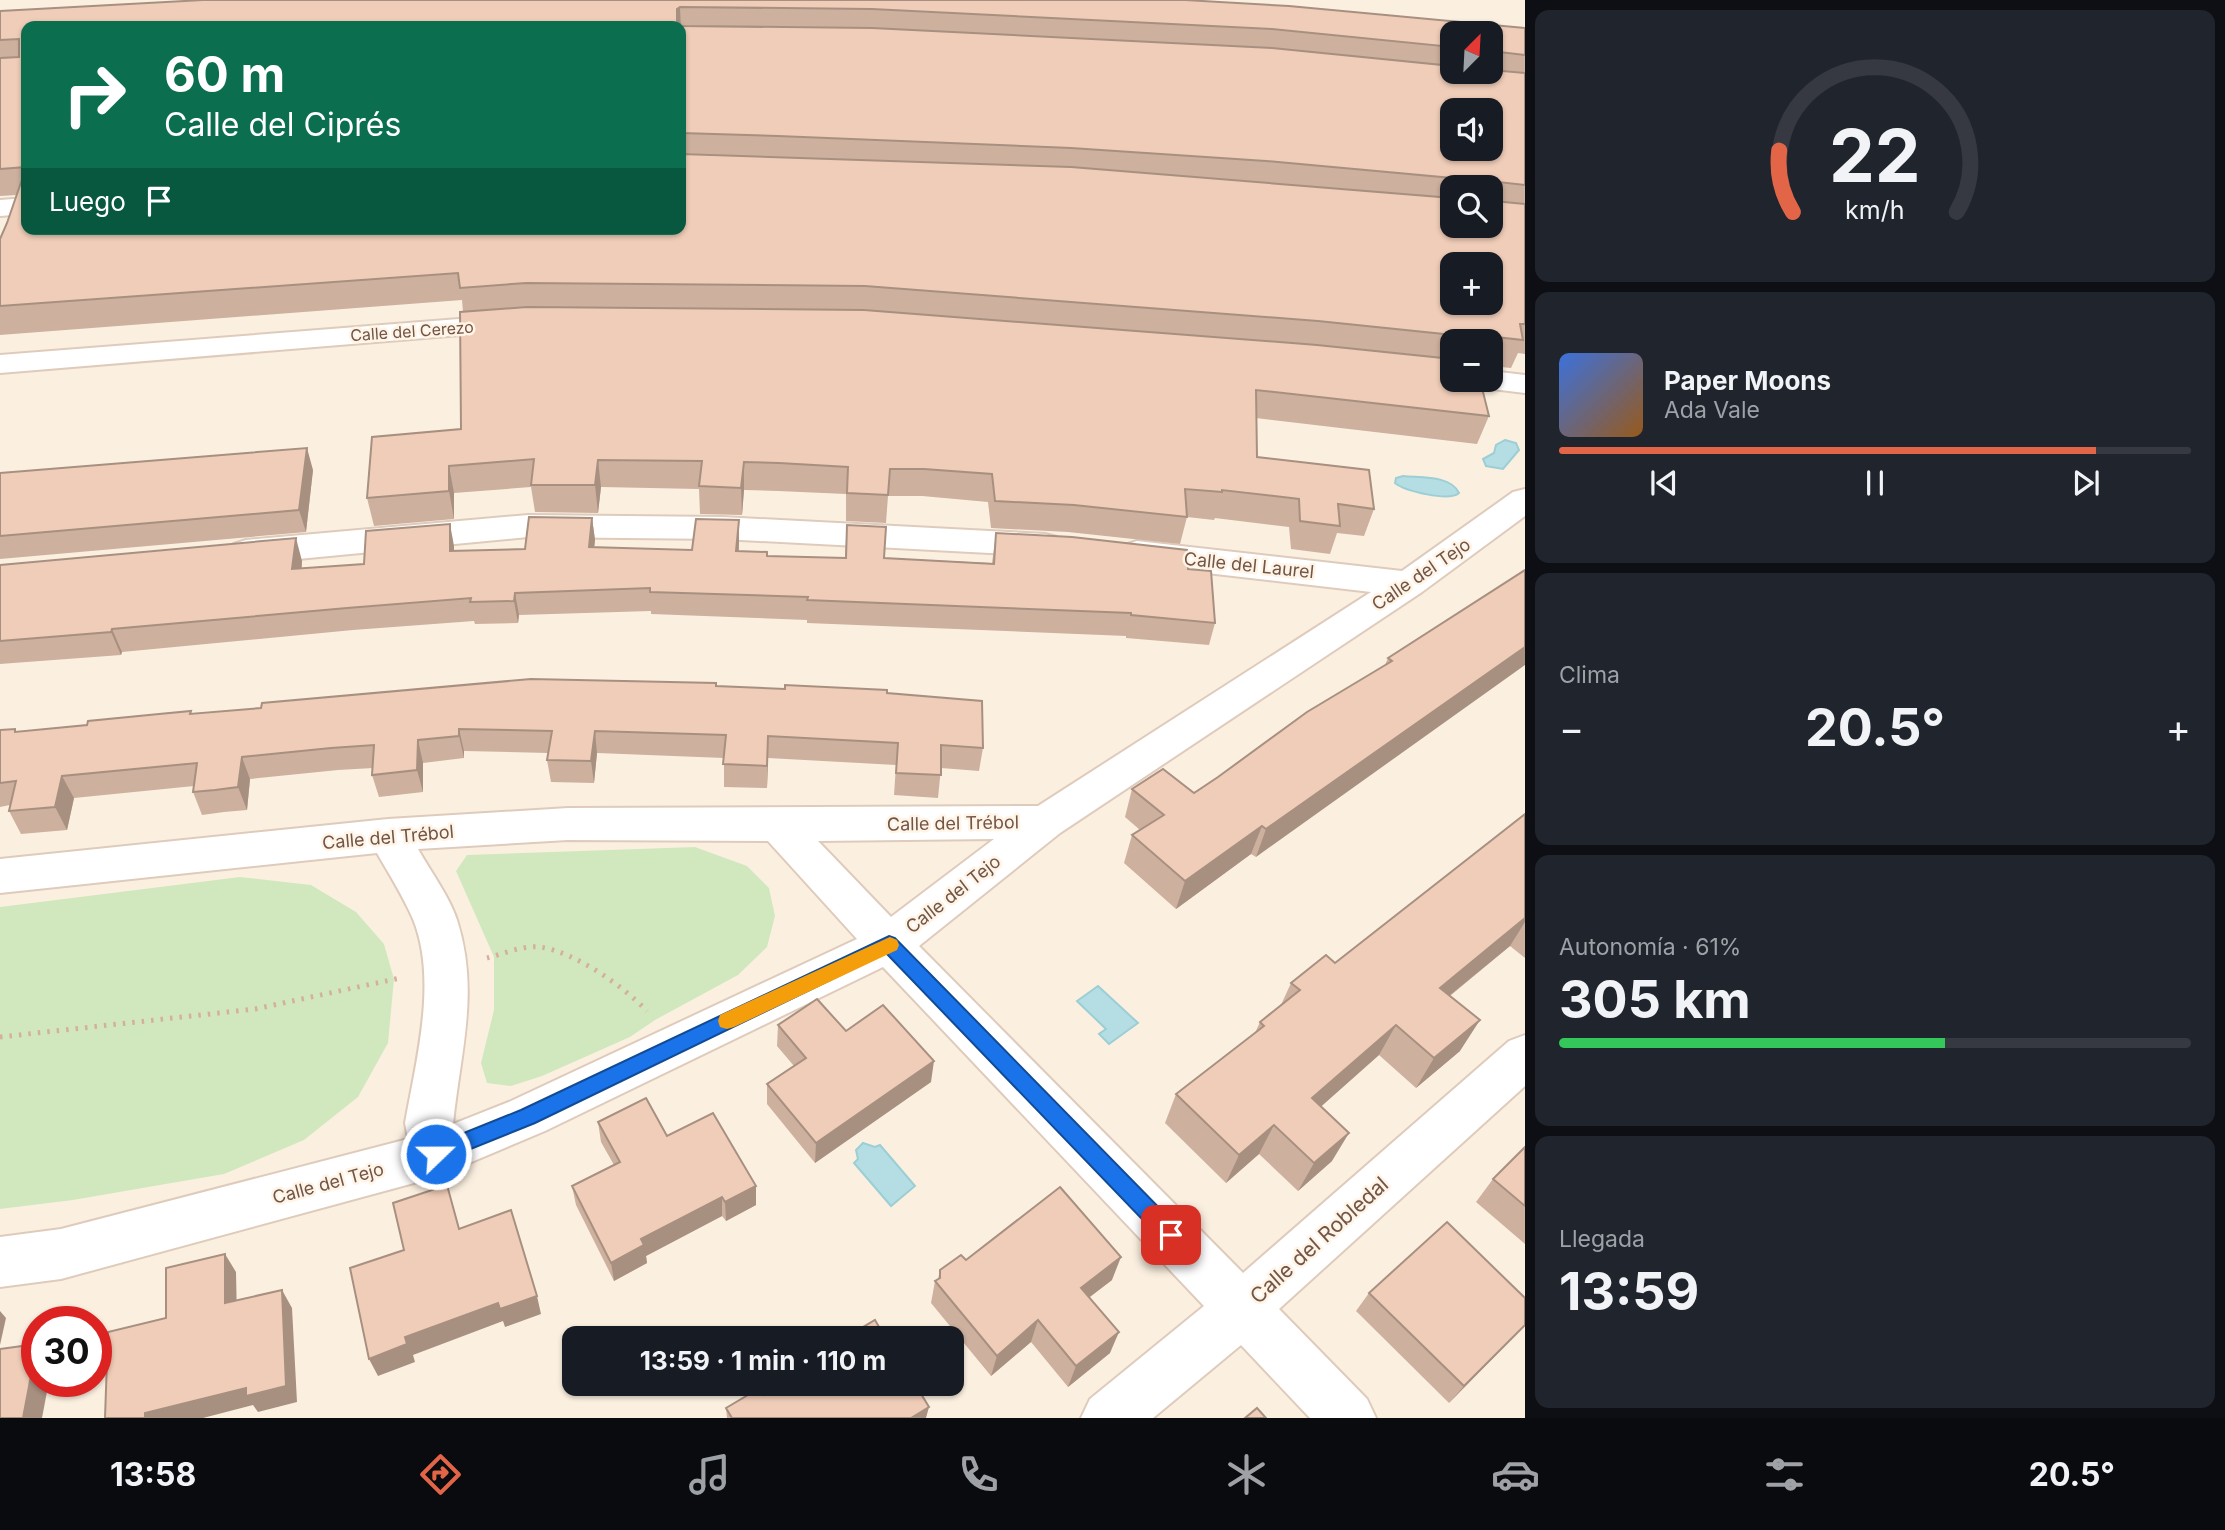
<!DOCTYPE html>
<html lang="es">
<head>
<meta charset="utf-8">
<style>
	:root { --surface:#171b24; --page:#20242c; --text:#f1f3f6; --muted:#9ea1a6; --line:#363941; --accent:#e36547 }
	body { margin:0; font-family:Inter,sans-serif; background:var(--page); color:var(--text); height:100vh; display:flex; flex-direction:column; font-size:26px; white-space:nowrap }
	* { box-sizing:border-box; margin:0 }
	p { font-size:23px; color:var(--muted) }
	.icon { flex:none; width:38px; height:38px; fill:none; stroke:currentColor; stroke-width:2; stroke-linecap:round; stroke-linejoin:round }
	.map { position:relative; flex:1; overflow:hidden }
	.sheet { display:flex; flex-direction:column; gap:10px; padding:10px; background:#0d0f14; width:700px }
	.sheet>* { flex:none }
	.hud { position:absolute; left:21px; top:21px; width:665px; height:214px; border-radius:14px; box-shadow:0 2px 5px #0004; background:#0b6e4f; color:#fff; overflow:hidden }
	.needle { width:46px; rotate:24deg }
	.buttons { position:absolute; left:1440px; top:21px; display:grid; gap:14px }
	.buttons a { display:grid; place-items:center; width:63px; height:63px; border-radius:14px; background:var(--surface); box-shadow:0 2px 5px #0004; font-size:35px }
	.speed { position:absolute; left:21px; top:1306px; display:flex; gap:14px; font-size:35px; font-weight:700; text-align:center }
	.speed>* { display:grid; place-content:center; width:91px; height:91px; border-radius:50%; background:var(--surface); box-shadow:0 2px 5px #0004; line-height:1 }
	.speed .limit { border:10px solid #d22; background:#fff; color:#111 }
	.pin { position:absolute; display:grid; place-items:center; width:60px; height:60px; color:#fff; margin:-30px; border-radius:14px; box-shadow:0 4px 10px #0006 }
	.me { position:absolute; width:77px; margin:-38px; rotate:68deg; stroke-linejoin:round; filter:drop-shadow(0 0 5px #0008) }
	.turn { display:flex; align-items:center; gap:24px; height:147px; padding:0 28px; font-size:32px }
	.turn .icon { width:91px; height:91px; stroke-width:2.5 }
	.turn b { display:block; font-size:49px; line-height:60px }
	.then { display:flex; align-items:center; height:66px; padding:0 28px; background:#0003; gap:14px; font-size:26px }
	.big { font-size:52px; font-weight:700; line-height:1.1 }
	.sheet .widget { flex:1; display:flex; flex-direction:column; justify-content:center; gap:10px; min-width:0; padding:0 24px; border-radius:14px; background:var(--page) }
	.sheet .dial { align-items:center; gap:0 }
	.dial svg { height:182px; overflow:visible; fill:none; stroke:var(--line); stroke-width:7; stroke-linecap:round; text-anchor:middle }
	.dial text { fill:var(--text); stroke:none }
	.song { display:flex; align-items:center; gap:21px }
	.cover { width:84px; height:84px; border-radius:10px; background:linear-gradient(135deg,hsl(220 70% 55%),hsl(30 70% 35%)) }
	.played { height:7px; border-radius:4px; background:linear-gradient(90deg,var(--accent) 85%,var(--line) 85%) }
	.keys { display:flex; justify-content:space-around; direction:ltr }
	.heat { display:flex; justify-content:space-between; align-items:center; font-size:38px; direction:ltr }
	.charge { height:10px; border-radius:5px; background:linear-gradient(90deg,#34c759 61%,var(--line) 0) }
	.trip { position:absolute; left:562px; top:1326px; width:402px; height:70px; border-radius:14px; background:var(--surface); box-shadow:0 2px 5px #0004; font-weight:700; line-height:70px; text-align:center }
	.tabs { display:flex; height:112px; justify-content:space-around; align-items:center; background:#090b0e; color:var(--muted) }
	.tabs .icon { width:49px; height:49px }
	.tabs .current { color:var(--accent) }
	.tabs b { font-size:32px; color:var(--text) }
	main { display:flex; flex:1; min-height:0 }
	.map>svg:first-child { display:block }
</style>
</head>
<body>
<main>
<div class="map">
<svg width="1525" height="1418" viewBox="0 0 1525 1418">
	<rect width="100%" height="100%" fill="#fbf0e0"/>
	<g fill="#d1e8bf">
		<path d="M695,847L747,866L769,888L775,916L767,947L738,975L655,1020L630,1037L542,1076L511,1086L487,1083L481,1063L494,1010V957L456,871L467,855Z"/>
		<path d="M240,877L311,885L356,912L384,944L394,979L388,1043L358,1097L304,1140L224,1174L73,1200L0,1209V907Z"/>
	</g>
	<g fill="#b5dee4" stroke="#9cced5" stroke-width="2">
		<path d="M1505,440L1516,443L1519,450L1503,469L1486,466L1483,459L1494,453L1496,445Z"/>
		<path d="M1403,476C1420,478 1451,475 1459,493C1449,502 1405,491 1395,483L1396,478Z"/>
		<path d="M1098,986L1138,1023L1109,1044L1099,1034L1106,1029L1077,1001Z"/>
		<path d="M863,1143L875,1147L880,1145L915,1186L891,1206L854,1163L858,1159L856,1150Z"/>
	</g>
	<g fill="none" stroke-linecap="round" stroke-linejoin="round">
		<g stroke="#dfcbbc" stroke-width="4">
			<g id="minor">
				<path d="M26,198V214L0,216V200Z"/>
				<path d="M511,315L521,318L526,324L521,330L0,373V355Z"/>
				<path d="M1491,371L1525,375V393L1476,387L1472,380H1491Z"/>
				<path d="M1525,489V516L1422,592L1060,833L919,946L1243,1273L1509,1041L1525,1035V1086L1279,1309L1367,1399L1376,1418H1310L1241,1345L1153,1418H1081L1090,1399L1204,1306L883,967L545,1131L436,1177L61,1279L0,1287V1237L61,1229L408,1139L405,1123C416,1061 438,980 413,919C403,896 389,874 377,853L0,893V859L388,819L568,808L1038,806L1371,592L1137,565L1125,561L1120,553L1125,545L1137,541L1402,571L1513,492ZM994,839L891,917L818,841ZM568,840L768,841L857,939L511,1101L453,1124C460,1053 480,992 457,920C449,896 431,872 418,849Z"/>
				<path d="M528,515L722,517L1045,534L1057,537L1062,545L1057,553L1045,556L722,539L528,537L246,564L234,560L229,552L234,544L246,540Z"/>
			</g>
		</g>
		<g stroke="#d4b09c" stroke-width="5" stroke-dasharray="2.5 7" stroke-linecap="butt">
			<path d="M487,958C503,954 523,945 540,947C575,952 623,986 647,1011"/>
			<path d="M0,1037L255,1009L400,978"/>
		</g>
		<use href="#minor" fill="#fff" fill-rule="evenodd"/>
	</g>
	<g fill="#ceb09e" fill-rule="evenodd">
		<path d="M1185,0L1525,28V354L1518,353L1511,368L1491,366V341H1452V380L1489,416L1477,444L1256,418L1257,457L1374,509L1364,536L1337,533L1330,554L1291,549L1289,527L1215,518L1214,520L1187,517L1180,544L1068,532L991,528L988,502L922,496H888L886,523L846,521V494L778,491L744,490L742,515L700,514L699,489L601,487L598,513L535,512L531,487L454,493V519L374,526L367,498L461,429L463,312L462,300L0,335V239L7,223L17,195L0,196V11ZM681,26V229H26ZM1452,33H1491V72H1452ZM1452,187H1491L1452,226Z"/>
		<path d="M313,470L306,532L0,559V473Z"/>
		<path d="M592,518L595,540L594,547L692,550L739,520V551L767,556L845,558L847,525L884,558L992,563L996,533L1188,569L1215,623L1209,645L1126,638V636L807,623V620L651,614V611L519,615L518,623L475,624L474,621L353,630L122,652L121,655L0,664V565L302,561V568L364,564L454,546V551L525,549Z"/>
		<path d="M1525,570L1256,857L1251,854L1176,909L1124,863L1132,835L1140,830L1125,817L1132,789L1194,793L1385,665L1388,658Z"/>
		<path d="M716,686L887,693L983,748L979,771L941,768L938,798L894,795L896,765L768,758L767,788L724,787V758L597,753L594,783L551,782L547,760L548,753L464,751V758L423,763V792L379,797L372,775L373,768L338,770L250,779L247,810L224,812L202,815L193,792L194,786L74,798L67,830L21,834L9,811L10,805L0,807V730L15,729L17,732L192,714Z"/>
		<path d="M1525,814V958L1510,946L1450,996L1460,1051L1416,1088L1379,1055L1321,1106L1332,1161L1298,1191L1259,1154L1226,1183L1165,1123L1176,1094L1255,1033L1260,1022L1281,1005L1291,983L1335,963Z"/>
		<path d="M778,1025L846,1031L931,1082L815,1163L767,1104V1084L794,1066L777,1046Z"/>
		<path d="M598,1122L667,1136L756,1205L726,1221L722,1216L646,1256L647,1263L614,1281L576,1205L572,1186L614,1165L601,1142Z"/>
		<path d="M1525,1147V1244L1476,1202L1493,1179Z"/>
		<path d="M966,1260L1112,1280L1089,1297L1110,1353L1068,1387L1031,1342L991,1376L931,1303L935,1281L938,1279L940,1270Z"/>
		<path d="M1369,1293L1525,1325L1449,1403L1356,1311Z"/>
		<path d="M764,1395L926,1418H727L726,1408Z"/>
	</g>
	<g fill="#a89081">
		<path d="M680,7L681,31L677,26V9Z"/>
		<path d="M307,448L313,470L306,532L299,510Z"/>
		<path d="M598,460L601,487L598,513L595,485Z"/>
		<path d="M744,462V490L742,515L741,488Z"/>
		<path d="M449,466L454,493V519L449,491Z"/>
		<path d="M592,518L595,540L592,570L589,547Z"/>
		<path d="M739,520V543L737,574L736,551Z"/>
		<path d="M450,524L454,546V574L450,551Z"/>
		<path d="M296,538L302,561L299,591L292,569Z"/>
		<path d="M515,593L519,615L518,623L514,601Z"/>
		<path d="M112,629L122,652L121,655L111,632Z"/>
		<path d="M1525,647V665L1256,857L1266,829Z"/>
		<path d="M459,729L464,751V758L459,736Z"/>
		<path d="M595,731L597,753L594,783L591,761Z"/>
		<path d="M768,736V758L767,788V766Z"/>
		<path d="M418,740L423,763V792L417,770Z"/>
		<path d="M242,757L250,779L247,810L238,787Z"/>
		<path d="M62,776L74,798L67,830L55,807Z"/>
		<path d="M1262,826L1251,854L1176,909L1185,881Z"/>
		<path d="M1525,918V922L1510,946L1422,1018L1440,988Z"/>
		<path d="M1480,1020L1460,1051L1416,1088L1434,1058Z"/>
		<path d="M1396,1025L1379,1055L1297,1128L1312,1098Z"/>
		<path d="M934,1061L931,1082L815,1163L816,1143Z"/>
		<path d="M1274,1125L1259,1154L1226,1183L1239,1155Z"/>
		<path d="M1349,1133L1332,1161L1298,1191L1314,1163Z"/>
		<path d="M756,1186V1205L726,1221L725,1202Z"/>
		<path d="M722,1197V1216L646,1256L647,1263L614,1281L611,1263L641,1239Z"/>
		<path d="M225,1254L236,1272L237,1321L225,1303Z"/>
		<path d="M1121,1257L1112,1280L1073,1310L1081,1288Z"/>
		<path d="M282,1290L292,1308L297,1402L258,1412L253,1405L203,1418H145V1413Z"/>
		<path d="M537,1296L541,1314L505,1327L503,1321L413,1355L415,1362L378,1376L369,1359L405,1337L498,1303Z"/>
		<path d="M0,1311L6,1318L0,1345Z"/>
		<path d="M1038,1320L1031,1342L991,1376L997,1356Z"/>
		<path d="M1525,1325L1449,1403L1464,1386Z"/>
		<path d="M1119,1332L1110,1353L1068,1387L1076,1366Z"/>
		<path d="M37,1344V1381H49L42,1418H23Z"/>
		<path d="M929,1407L926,1418H911Z"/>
	</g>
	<g fill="#f0cdb8" stroke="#a89081" stroke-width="2" fill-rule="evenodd">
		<path d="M203,0H1185L1289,6L1525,28V55L1491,51V33H1452V47L1272,29L872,9L680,7L677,9V23L680,26L872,28L1272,48L1452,66V72H1491V70L1525,73V185L1499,182V197H1494V201L1525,204V324H1520L1523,340L1469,334L1471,341H1464L1463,336L1318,321L865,286L526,283L460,288L458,273L0,306V239L7,223L26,168V229H681V154L1071,167L1452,198V226H1491V187H1464L1463,179L1266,161L1071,148L778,136L681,133V26H26V167L0,169V58L19,57V39L0,40V11ZM1452,110H1491V149H1452ZM1452,264H1491V303H1452Z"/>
		<path d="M527,307L864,310L1317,345L1452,359V380H1480L1489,416L1256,390L1257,457L1369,470L1374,509L1338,504L1340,526L1300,521L1299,499L1222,490V492L1185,489L1187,517L1074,505L995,501L992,474L924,469H890L888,495L847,493L848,467L779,463L744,462L741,488L699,486L702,461L598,460L595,485H531L534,459L449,466V491L367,498L372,437L461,429L460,312Z"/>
		<path d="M307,448L299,510L0,536V473Z"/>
		<path d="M529,517L592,518L589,547L692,550L696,519L739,520L736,551L767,552V556L846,558L847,525L886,527L884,558L994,564L996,533L1072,537L1187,550L1188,569L1211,571L1215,623L1131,615V613L807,600L808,597L650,592V588L515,593L514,601L470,602L471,598L347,608L112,629L111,632L0,641V565L296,538L292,569L364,564L366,531L450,524V551L525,549Z"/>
		<path d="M1525,570V647L1266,829L1262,826L1185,881L1132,835L1164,815L1132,789L1163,769L1194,793L1218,777L1307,712L1392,661L1388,658Z"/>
		<path d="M531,679L716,683V686L785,689V685L887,690V693L982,701L983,748L941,745V775L896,773L898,743L768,736L767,766L723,764L726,735L595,731L591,761L547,760L552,731L459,729V736L418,740L417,770L372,775L374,745L331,748L242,757L238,787L215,790L193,792L197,763L62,776L55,807L9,811L16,781L0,783V730L15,729V732L87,725L88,721L159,714L191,711L190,714L261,708L262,703Z"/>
		<path d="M1525,814V918L1440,988L1480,1020L1434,1058L1396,1025L1312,1098L1349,1133L1314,1163L1274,1125L1239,1155L1176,1094L1264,1026L1260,1022L1300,990L1291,983L1326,955L1335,963Z"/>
		<path d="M817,999L846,1031L883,1005L934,1061L816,1143L767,1084L806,1058L778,1025Z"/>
		<path d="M646,1098L667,1136L713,1113L756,1186L725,1202L722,1197L641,1239L644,1245L611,1263L572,1186L620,1162L598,1122Z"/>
		<path d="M1525,1147V1206L1493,1179Z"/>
		<path d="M447,1185L459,1229L511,1210L537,1296L500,1309L498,1303L405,1337L407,1344L369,1359L350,1268L404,1250L393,1203Z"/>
		<path d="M1060,1187L1121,1257L1081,1288L1119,1332L1076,1366L1038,1320L997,1356L935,1281L940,1278V1270L961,1255L966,1260Z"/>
		<path d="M1447,1222L1525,1298V1325L1464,1386L1369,1293Z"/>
		<path d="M225,1254V1303L282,1290L286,1386L246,1396V1388L145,1413V1418H105L108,1332L166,1318V1268Z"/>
		<path d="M875,1320L886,1339H843Z"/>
		<path d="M37,1344L23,1418H0V1349Z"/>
		<path d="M782,1384H915L929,1407L911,1418H732L726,1408L760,1388L764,1395Z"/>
		<path d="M1257,1408L1266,1418H1245Z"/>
	</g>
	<path fill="#1a73e8" stroke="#114b97" stroke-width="2" d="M889,936L895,938L1179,1228L1182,1235L1179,1242L1171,1245L1164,1242L886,953L535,1123L436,1163L429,1160L426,1154L429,1147L521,1110Z"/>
	<path fill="#f59e0b" d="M890,937L897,940L899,945L897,950L734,1027L727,1029L720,1027L718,1021L720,1015Z"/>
	<g text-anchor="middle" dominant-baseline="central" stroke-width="5" stroke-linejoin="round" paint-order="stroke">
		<g font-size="16" fill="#715548" stroke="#fff4e5">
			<text transform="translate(412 331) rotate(-4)">Calle del Cerezo</text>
		</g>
		<g font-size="18" fill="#715548" stroke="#fff4e5">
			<text transform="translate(1249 565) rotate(6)">Calle del Laurel</text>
			<text transform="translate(1421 574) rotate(-34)">Calle del Tejo</text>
			<text transform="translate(953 823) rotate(-1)">Calle del Trébol</text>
			<text transform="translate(388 837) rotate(-5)">Calle del Trébol</text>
			<text transform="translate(953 894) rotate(-38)">Calle del Tejo</text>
			<text transform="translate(328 1183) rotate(-15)">Calle del Tejo</text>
		</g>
		<g font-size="21" fill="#715548" stroke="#fff4e5">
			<text transform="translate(1319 1240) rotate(-42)">Calle del Robledal</text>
		</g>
	</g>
</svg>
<div class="buttons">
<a><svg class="needle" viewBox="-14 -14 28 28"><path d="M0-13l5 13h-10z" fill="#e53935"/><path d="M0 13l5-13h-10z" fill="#9ea1a6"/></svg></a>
<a><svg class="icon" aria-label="sound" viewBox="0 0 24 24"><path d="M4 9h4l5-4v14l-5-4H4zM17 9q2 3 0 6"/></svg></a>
<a><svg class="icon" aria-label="search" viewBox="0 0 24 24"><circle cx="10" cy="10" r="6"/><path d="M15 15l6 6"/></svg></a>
<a>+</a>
<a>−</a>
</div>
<div class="speed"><div class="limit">30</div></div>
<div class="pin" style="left:1171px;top:1235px;background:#d93025"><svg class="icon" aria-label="arrive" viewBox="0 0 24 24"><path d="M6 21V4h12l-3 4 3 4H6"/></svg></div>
<svg class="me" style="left:436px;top:1154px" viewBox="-20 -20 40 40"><circle r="17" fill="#1a73e8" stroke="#fff" stroke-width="3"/><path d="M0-11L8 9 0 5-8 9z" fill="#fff"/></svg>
<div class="trip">13:59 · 1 min · 110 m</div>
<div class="hud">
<div class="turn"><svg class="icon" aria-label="right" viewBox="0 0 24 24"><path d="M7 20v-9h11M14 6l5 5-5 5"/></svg><div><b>60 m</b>Calle del Ciprés</div></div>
<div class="then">Luego<svg class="icon" aria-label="arrive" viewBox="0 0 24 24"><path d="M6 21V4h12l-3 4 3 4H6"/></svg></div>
</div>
</div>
<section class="sheet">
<div class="widget dial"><svg viewBox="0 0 100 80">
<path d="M14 69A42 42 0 1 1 86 69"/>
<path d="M14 69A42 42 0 0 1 8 42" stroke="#e36547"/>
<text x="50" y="56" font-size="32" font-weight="700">22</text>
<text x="50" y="72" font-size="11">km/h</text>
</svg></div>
<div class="widget">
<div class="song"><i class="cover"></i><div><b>Paper Moons</b><p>Ada Vale</p></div></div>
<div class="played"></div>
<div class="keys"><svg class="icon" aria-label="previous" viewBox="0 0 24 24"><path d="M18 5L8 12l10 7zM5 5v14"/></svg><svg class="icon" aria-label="pause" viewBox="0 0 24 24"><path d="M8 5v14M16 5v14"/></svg><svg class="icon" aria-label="next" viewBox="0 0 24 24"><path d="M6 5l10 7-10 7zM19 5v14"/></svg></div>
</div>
<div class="widget"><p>Clima</p>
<div class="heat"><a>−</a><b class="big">20.5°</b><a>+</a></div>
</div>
<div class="widget"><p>Autonomía · 61%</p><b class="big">305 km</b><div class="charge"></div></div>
<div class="widget"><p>Llegada</p><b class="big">13:59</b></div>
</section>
</main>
<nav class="tabs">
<b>13:58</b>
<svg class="icon current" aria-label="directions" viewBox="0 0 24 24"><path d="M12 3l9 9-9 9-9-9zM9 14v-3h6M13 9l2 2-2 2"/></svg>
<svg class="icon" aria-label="music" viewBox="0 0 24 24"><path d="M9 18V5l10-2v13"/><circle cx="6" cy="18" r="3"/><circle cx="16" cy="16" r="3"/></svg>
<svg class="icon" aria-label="phone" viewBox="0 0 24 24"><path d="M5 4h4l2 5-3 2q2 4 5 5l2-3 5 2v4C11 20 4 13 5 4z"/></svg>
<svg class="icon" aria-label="climate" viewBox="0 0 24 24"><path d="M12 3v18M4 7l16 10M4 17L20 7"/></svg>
<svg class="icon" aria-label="car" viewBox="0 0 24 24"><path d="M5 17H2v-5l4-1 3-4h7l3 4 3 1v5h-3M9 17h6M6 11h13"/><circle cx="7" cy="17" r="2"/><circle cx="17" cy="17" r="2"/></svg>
<svg class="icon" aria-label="filters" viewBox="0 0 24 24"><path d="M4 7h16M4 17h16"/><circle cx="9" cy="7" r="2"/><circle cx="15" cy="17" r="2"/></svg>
<b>20.5°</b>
</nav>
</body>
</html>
